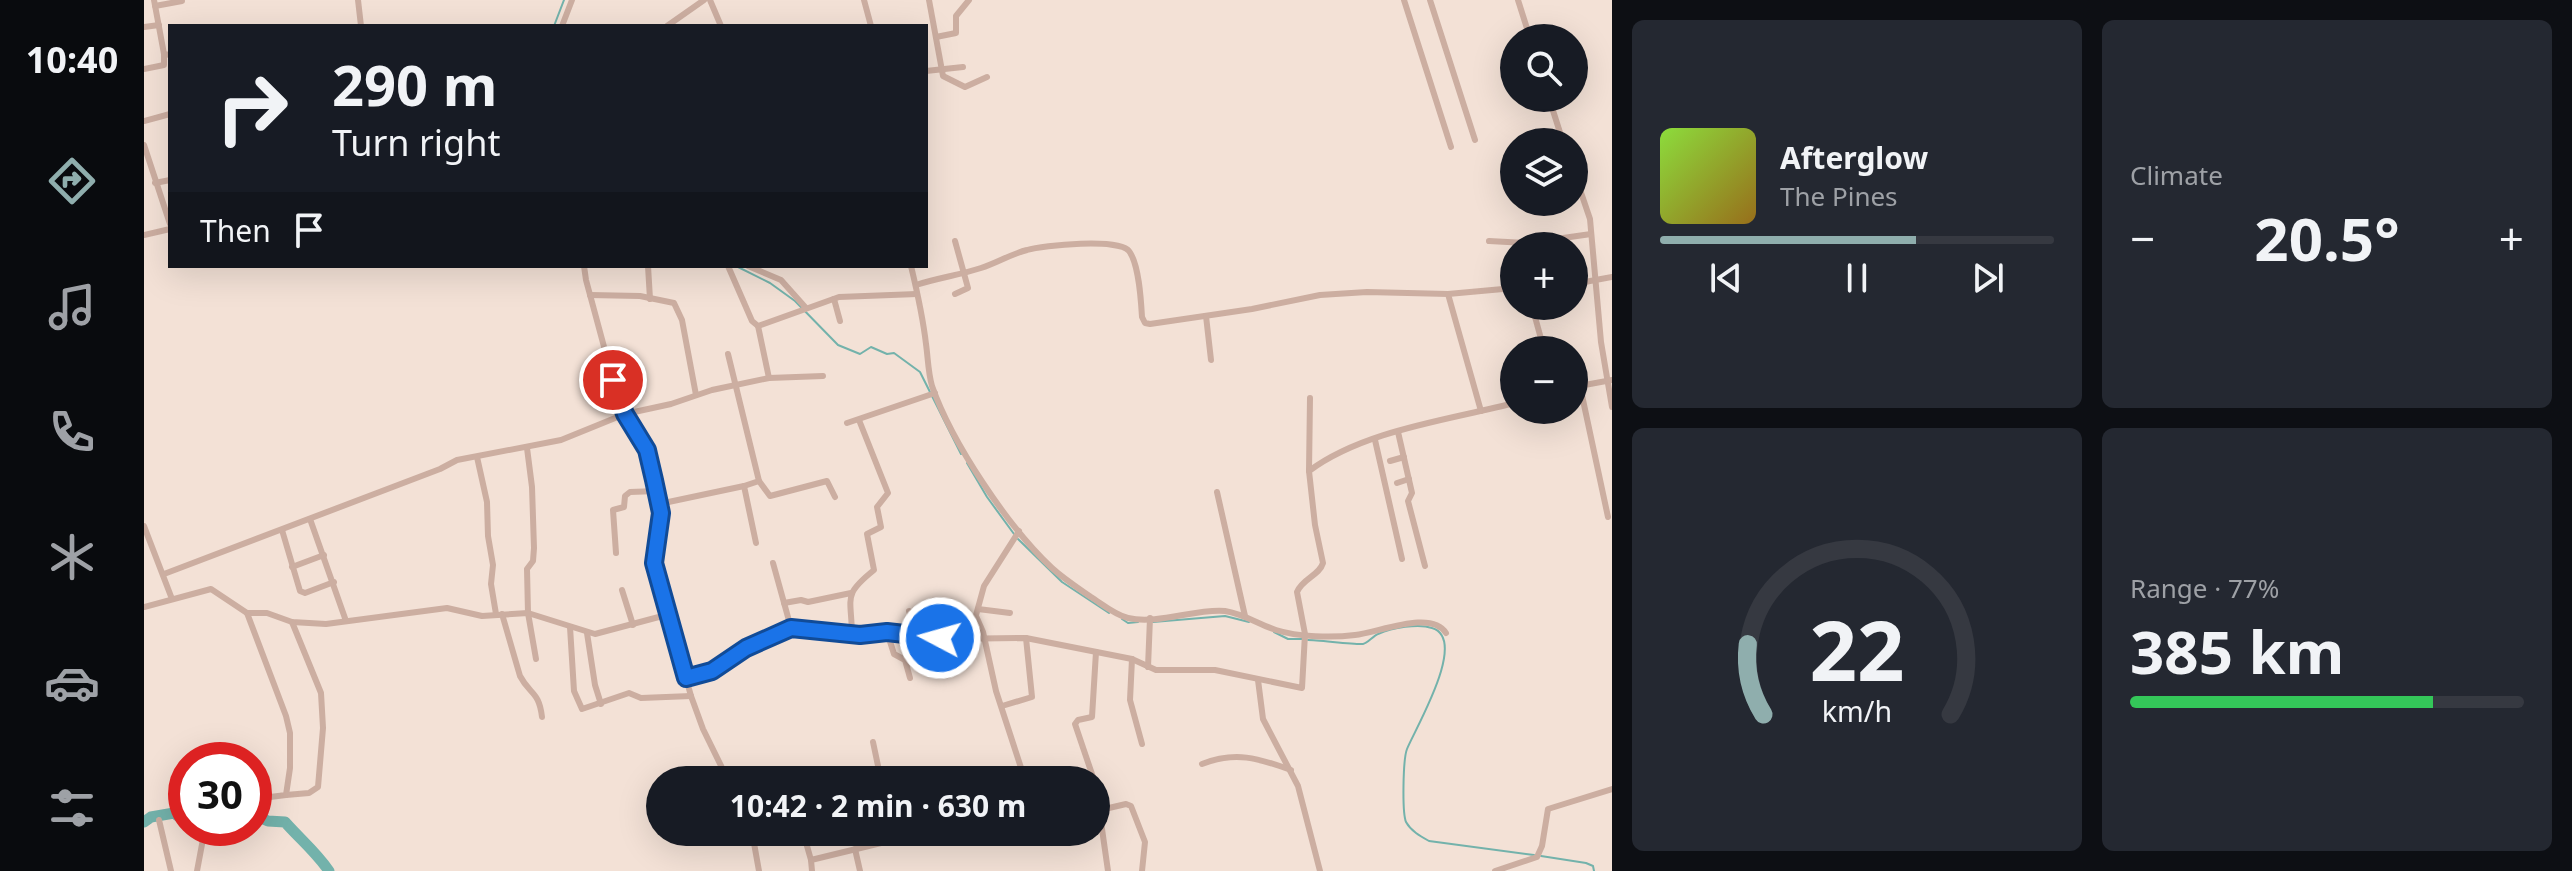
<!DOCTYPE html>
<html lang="en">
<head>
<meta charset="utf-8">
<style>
	:root { --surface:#171b24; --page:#242831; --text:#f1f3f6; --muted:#9ea1a6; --line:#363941; --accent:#8faead }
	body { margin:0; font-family:"Noto Sans",sans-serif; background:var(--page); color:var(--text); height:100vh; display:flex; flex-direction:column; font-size:30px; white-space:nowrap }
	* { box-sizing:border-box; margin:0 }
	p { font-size:26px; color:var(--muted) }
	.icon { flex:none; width:44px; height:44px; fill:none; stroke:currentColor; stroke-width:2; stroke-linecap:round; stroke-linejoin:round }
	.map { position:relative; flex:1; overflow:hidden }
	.panel { display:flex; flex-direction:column; gap:20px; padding:20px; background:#0d0f14; width:960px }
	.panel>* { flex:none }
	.banner { position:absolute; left:24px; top:24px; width:760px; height:244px; border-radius:0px; box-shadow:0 8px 32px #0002; background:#171b24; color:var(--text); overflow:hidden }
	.buttons { position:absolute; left:1356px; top:24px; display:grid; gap:16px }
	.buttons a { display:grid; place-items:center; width:88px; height:88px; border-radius:50%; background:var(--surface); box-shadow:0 8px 32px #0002; font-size:40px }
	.speed { position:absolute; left:24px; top:742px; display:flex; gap:16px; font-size:40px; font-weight:700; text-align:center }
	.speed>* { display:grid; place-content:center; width:104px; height:104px; border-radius:50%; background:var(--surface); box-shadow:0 8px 32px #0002; line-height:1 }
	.speed .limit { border:12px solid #d22; background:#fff; color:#111 }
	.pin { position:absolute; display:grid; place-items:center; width:68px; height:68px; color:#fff; margin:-34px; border:4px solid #fff; border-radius:50%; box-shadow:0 2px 8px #0007 }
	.me { position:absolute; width:88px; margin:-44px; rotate:276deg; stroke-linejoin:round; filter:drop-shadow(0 0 6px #0008) }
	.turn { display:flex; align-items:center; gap:28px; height:168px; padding:0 32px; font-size:36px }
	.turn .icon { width:104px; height:104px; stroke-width:2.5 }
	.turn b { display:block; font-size:56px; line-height:68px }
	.then { display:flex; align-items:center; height:76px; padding:0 32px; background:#0003; gap:16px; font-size:30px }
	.big { font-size:60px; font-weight:700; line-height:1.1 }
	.panel .card { flex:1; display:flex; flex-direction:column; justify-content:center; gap:12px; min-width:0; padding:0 28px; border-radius:12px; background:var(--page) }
	.panel .dial { align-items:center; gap:0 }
	.dial svg { height:208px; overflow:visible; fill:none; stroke:var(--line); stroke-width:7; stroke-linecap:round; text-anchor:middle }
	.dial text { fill:var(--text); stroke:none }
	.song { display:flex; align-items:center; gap:24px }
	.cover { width:96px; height:96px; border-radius:12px; background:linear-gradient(135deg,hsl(90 70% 55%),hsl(40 70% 35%)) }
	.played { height:8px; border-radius:4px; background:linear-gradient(90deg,var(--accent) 65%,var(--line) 65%) }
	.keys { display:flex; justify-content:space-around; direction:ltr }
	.heat { display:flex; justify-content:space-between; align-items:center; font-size:44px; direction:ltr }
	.charge { height:12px; border-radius:6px; background:linear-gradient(90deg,#34c759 77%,var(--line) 0) }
	.panel .tiles { flex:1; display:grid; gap:20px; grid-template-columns:repeat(2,1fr) }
	.trip { position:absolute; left:502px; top:766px; width:464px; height:80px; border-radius:40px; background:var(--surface); box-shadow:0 8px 32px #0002; font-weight:700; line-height:80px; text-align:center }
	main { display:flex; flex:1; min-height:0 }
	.tab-bar { display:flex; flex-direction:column; width:144px; justify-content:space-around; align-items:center; background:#090b0e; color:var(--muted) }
	.tab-bar .icon { width:56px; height:56px }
	.tab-bar .on { color:var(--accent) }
	.tab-bar b { font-size:36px; color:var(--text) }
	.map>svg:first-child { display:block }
</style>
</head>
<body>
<main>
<nav class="tab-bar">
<b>10:40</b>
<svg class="icon on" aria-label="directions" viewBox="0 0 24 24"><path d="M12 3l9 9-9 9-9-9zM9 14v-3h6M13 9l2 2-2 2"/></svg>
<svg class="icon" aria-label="music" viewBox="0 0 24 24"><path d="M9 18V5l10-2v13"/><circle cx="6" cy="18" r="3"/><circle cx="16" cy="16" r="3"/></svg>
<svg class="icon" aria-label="phone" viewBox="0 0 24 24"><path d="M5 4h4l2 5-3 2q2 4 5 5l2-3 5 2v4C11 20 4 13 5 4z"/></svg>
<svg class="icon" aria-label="climate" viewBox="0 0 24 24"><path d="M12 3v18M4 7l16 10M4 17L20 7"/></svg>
<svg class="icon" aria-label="car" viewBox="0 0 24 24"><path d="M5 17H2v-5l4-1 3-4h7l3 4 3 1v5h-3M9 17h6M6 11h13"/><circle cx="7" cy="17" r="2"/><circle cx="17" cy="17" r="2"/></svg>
<svg class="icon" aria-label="filters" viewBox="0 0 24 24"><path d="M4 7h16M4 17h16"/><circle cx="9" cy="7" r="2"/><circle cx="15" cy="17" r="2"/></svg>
</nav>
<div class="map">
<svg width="1468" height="871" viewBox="0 0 1468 871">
	<rect width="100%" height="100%" fill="#f3e1d6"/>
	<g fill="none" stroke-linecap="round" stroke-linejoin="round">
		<g stroke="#73b2ab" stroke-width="2">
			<path d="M410,26L420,0"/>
			<path d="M592,266L626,283L651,301L694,345L716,354L727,347L743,354L750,353L776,372L817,454"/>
			<path d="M823,463L843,497L870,534"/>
			<path d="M874,539L918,582L965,613"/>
			<path d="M978,619L984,623L994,622"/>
			<path d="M1009,622L1081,616L1105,622"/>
			<path d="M1130,632L1144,639H1158"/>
			<path d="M1164,640C1174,640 1213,645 1219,644C1224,643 1229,636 1234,634C1248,628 1274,623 1288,628C1325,639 1271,729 1263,749C1259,759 1258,812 1262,822C1267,831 1276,836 1285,841L1390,855"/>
			<path d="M1397,856L1442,863L1449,866L1450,871"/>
		</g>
		<g stroke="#73b2ab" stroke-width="11">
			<path d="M110,815L124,821L141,822C156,839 172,852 185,871"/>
			<path d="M0,822L7,817L30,813L42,822"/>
		</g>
		<g stroke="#ccaea1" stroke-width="6">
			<path d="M10,0L20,54L26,55"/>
			<path d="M214,0L217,26"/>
			<path d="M566,0L577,26"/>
			<path d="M720,0L727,26"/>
			<path d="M785,0L799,76L821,87L843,77"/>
			<path d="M1260,0L1307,147"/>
			<path d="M1286,0L1331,140"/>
			<path d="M1374,0L1386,38"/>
			<path d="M11,6L38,1"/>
			<path d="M418,26L428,0"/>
			<path d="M523,26L560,0"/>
			<path d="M0,27L15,25"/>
			<path d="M792,37L812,33V16L825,0"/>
			<path d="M0,69L20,65V54"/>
			<path d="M782,71L819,67"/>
			<path d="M1405,98L1419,142"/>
			<path d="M0,121L26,114"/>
			<path d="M0,145L26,224"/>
			<path d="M1430,172L1446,219L1457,342L1468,407"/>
			<path d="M11,183L26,180"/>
			<path d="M0,235L26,229"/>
			<path d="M1345,241L1384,243L1386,246"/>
			<path d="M1384,243L1447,234"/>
			<path d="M440,266L442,280L469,380L481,414L503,450L510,480L517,513L510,563L547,696L559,729L584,780"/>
			<path d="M504,266L506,299"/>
			<path d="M584,266L608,321L614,326L695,297L773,294"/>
			<path d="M604,266L637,280L662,308"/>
			<path d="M767,266C773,291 779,318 782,344C784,358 784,372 788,386C808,443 864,527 908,568C920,579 934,588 947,597C958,604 971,615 984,618C1014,625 1053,608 1081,611C1100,614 1114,624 1132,630C1154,637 1188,638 1211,635C1234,633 1287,609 1302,633"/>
			<path d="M1430,284L1468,277"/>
			<path d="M772,285C793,278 816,275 837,268C853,263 867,254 883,250C899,245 976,238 985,251C995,264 997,300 998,317L1001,323L1006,324L1108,309L1176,295L1223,292L1304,294L1370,288"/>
			<path d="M811,294L824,288L811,241"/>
			<path d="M1304,294L1337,411"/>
			<path d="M446,295L496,296L530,303L538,320L552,395"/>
			<path d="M690,299L696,321"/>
			<path d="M1388,306L1399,346"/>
			<path d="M1062,316L1067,360"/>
			<path d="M614,326L625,378"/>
			<path d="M1436,386L1464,517"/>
			<path d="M1430,387L1468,380"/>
			<path d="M703,423L791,393"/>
			<path d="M1254,432L1268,493L1264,501L1281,566"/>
			<path d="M1231,440L1258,559"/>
			<path d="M383,448L388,487L390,548L389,561L383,569L384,613L392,659"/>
			<path d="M333,457L343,502L344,536L349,565L347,584L352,614"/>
			<path d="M1246,461L1260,457"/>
			<path d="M1165,471L1166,398"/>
			<path d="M615,481L626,496L683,481L691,497"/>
			<path d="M1253,483L1265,479"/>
			<path d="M600,486L612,543"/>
			<path d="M1073,492L1101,616"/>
			<path d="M515,504L600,486L615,481L584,354"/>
			<path d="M166,519L202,621"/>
			<path d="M0,526L28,599"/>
			<path d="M138,530L156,591L161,593L190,582"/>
			<path d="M472,553L469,510L480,507L481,496L486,492L513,491"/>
			<path d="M629,563L647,628"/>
			<path d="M148,567L180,555"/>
			<path d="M20,574L296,469L313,460L417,440L481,414L527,404L568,390L625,378L679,376"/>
			<path d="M478,590L489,625"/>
			<path d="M640,603L657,600L664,602L707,593"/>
			<path d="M0,607L67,589L103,613H123L148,622L182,624L303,608L338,616L384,613L451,634L526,614"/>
			<path d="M834,609L866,613"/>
			<path d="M765,611L774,636"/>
			<path d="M103,613L142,716L146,733V768L142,795L110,799"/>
			<path d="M358,614L376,676C386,695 395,691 398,717"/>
			<path d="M832,616L839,632L852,691L881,780"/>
			<path d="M426,627L430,691L438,709L485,693L497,698L547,696"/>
			<path d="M743,632L750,654L761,660L766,678"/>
			<path d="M443,633L451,685L457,704"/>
			<path d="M708,633C707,596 699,595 730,570L723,534L737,527L733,507L744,493L715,420"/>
			<path d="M826,637L840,586L875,531"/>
			<path d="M988,659L986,700L998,744"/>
			<path d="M1004,667L1006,618"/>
			<path d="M542,678L568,671L602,648L639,631L657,627L716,635L743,632L802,639L882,638L988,659L1012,670H1071L1158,688L1161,634L1153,592C1159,578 1175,576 1179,563L1171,525L1165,471C1220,430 1305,420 1370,403"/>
			<path d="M1114,680L1119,719L1154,786L1176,871"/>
			<path d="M858,706L888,697L882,638"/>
			<path d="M729,742L737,780"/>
			<path d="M1058,764C1091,751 1114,758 1147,770"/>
			<path d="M950,780L931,724L934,720L948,717L952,652"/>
			<path d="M952,787L964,871"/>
			<path d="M142,795L165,793L174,787L179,728L177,693L148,622"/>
			<path d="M110,797L111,774"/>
			<path d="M952,811L982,804L987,806L1001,842L998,871"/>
			<path d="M15,820L27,871"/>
			<path d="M608,832L615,871"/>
			<path d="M659,832L667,860"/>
			<path d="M719,832L723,846"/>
			<path d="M711,849L716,871"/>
			<path d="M53,871L59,839"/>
			<path d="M668,871L667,860L737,843L743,832"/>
			<path d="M1351,871L1393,857L1398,846L1404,809L1468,789"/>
		</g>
	</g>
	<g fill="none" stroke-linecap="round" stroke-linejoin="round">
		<g stroke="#114b97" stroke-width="20">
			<path id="route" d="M469,380L481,414L503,450L510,480L517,513L510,563L542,678L568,671L602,648L647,628L716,635L743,632L796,638"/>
		</g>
		<use href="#route" stroke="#1a73e8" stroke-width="14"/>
	</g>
</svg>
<div class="buttons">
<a><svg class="icon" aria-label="search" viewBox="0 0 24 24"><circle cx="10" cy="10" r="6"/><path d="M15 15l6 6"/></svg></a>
<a><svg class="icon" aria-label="layers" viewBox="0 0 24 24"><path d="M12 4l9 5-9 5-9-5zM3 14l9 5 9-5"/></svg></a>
<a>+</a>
<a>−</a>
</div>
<div class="speed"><div class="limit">30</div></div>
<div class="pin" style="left:469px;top:380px;background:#d93025"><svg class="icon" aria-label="arrive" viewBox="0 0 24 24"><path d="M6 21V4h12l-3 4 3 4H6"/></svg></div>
<svg class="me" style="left:796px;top:638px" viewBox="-20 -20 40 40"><circle r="17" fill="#1a73e8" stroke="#fff" stroke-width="3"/><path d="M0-11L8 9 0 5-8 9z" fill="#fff"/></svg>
<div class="trip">10:42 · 2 min · 630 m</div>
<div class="banner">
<div class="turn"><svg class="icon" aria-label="right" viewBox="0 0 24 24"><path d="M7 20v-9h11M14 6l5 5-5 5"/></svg><div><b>290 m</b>Turn right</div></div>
<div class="then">Then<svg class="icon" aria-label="arrive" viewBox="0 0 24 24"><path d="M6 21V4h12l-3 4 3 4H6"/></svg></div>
</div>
</div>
<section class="panel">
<div class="tiles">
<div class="card">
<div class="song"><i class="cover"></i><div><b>Afterglow</b><p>The Pines</p></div></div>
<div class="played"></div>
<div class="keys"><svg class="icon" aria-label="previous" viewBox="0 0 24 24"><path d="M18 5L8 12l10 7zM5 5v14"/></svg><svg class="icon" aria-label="pause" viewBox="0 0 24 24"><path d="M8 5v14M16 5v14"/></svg><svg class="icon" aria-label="next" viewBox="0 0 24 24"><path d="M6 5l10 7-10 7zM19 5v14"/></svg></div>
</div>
<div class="card"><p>Climate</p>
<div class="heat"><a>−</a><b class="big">20.5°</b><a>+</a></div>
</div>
<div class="card dial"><svg viewBox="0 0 100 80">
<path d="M14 69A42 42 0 1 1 86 69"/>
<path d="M14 69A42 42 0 0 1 8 42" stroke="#8faead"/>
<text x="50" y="56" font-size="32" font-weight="700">22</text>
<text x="50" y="72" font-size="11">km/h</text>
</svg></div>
<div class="card"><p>Range · 77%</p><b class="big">385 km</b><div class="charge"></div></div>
</div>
</section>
</main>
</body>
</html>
